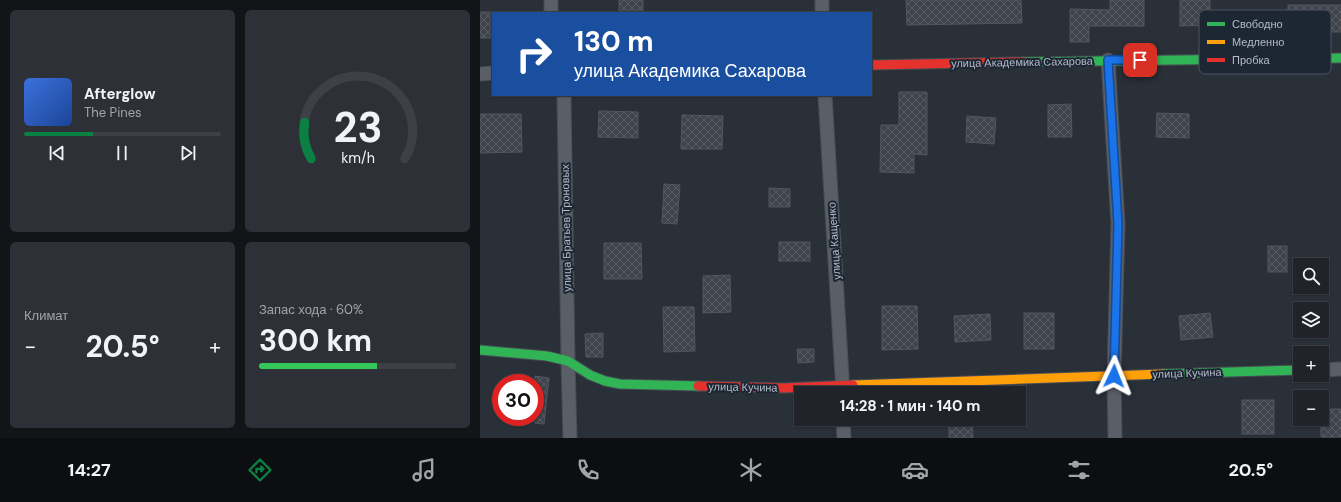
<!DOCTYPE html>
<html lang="ru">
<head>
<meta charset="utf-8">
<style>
	:root { --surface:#20242a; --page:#2d3036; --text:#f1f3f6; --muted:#a2a4a8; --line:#3d4147; --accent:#0b8043 }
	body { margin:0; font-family:"DM Sans",sans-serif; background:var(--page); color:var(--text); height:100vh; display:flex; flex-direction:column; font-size:15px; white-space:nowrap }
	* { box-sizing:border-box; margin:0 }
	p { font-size:13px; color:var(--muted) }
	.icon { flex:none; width:22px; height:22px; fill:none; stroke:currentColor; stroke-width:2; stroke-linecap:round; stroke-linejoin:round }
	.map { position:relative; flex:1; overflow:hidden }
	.details { display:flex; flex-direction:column; gap:10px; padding:10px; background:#121417; width:480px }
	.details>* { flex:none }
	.top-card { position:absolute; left:12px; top:12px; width:380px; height:84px; border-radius:0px; box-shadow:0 1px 3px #0004,0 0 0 1px var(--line); background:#1a4fa0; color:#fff; overflow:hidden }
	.buttons { position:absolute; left:813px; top:258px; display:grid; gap:8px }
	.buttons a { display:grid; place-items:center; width:36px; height:36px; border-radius:0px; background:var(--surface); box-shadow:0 1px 3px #0004,0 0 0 1px var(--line); font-size:20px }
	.speed { position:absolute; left:12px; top:374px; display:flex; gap:8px; font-size:20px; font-weight:700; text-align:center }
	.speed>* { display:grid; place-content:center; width:52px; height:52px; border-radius:50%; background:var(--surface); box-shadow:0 1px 3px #0004,0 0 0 1px var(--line); line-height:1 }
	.speed .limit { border:6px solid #d22; background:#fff; color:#111 }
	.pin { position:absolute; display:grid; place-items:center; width:34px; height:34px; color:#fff; margin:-17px; border-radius:8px; box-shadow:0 2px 6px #0006 }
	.me { position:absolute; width:44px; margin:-22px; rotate:2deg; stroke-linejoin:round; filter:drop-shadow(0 0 3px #0008) }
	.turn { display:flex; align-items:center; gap:14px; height:84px; padding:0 16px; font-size:18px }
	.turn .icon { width:52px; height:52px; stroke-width:2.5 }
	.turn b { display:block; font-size:28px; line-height:34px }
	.big { font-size:30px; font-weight:700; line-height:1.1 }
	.details .widget { flex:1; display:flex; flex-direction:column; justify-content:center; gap:6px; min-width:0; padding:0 14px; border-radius:6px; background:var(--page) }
	.details .dial { align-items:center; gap:0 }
	.dial svg { height:104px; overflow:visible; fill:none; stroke:var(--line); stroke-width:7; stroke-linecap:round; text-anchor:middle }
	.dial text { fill:var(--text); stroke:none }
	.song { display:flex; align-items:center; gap:12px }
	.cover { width:48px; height:48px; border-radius:6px; background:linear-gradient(135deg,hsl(220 70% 55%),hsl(220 70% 35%)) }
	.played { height:4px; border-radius:2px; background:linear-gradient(90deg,var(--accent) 35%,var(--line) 35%) }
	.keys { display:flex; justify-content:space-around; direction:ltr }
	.heat { display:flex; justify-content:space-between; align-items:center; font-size:22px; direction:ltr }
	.charge { height:6px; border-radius:3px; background:linear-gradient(90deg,#34c759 60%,var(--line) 0) }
	.details .tiles { flex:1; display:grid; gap:10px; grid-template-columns:repeat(2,1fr) }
	.trip { position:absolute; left:314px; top:386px; width:232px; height:40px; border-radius:0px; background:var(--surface); box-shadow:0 1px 3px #0004,0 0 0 1px var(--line); font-weight:700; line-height:40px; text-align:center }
	.menu { display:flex; height:64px; justify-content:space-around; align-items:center; background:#0d0e11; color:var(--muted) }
	.menu .icon { width:28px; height:28px }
	.menu .on { color:var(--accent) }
	.menu b { font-size:18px; color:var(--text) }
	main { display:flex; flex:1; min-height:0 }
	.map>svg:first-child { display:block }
</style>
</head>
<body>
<main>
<section class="details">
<div class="tiles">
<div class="widget">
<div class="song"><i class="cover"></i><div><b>Afterglow</b><p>The Pines</p></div></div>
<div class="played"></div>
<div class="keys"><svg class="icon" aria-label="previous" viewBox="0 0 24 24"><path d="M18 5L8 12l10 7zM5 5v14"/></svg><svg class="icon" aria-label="pause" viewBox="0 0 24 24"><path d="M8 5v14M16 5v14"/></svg><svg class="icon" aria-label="next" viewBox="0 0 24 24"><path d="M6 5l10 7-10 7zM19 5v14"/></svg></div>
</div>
<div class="widget dial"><svg viewBox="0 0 100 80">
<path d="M14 69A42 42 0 1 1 86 69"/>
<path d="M14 69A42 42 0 0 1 9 41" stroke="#0b8043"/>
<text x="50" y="56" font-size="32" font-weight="700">23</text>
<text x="50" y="72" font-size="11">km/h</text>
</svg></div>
<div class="widget"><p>Климат</p>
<div class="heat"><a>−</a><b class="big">20.5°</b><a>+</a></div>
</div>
<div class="widget"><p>Запас хода · 60%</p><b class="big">300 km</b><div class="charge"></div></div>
</div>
</section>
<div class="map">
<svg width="861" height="438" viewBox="0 0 861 438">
	<defs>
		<pattern id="building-cross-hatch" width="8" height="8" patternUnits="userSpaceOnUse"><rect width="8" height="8" fill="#3f444c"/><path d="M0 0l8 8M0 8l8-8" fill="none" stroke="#585d64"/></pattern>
	</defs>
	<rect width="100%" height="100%" fill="#2a3038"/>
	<g fill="url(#building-cross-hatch)" stroke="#52575f">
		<rect x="139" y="0" width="24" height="13"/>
		<path d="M426,0H541L542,23L427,25Z"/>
		<path d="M630,0H664V26H609V42H590V9L630,10Z"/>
		<path d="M700,0H730V25L700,26Z"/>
		<rect x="808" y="5" width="53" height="27"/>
		<rect x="0" y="12" width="13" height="26"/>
		<path d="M419,92H447V155L434,154V173L400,172L401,125H419Z"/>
		<path d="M591,104L592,137H568V105Z"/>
		<path d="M119,111L158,112V138L118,137Z"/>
		<path d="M677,113L709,114V138L676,137Z"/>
		<path d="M0,114H41L42,152L0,153Z"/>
		<path d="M202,115L243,116L242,149H201Z"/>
		<path d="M487,116L516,118L514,144L486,142Z"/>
		<path d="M184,184L200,185L197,224L182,223Z"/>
		<path d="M289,188L310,189V207H289Z"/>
		<rect x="299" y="242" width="31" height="19"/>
		<path d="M124,243H161L162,279H124Z"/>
		<rect x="788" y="246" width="19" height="26"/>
		<path d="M250,275L251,312L223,313V276Z"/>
		<path d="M402,306H437L438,349L402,350Z"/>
		<path d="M183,307H214L215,351L184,352Z"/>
		<rect x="544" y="313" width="30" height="36"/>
		<path d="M730,313L733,337L701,340L699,316Z"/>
		<path d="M510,314L511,340L475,342L474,316Z"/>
		<path d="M123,333V357H106L105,334Z"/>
		<path d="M317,349H334V362L318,363Z"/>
		<path d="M55,376L69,378L64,424L55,423Z"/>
		<rect x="762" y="400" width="32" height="34"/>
		<path d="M842,409H861V437H841V419H842Z"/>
		<path d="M492,422L493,438H469V423Z"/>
	</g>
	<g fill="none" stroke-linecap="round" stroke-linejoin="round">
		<g stroke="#484c55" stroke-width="15">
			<g id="street">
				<path d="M342,0V13"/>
				<path d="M71,13V0"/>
				<path d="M628,60L638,224L634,376L635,438"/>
				<path d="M0,74L13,73"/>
				<path d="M84,95L88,361L90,438"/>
				<path d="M345,95L363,393"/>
				<path d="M842,370L861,369"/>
				<path d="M363,419L364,438"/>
			</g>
		</g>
		<g stroke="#484c55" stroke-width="11">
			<g id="fast">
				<path d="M543,62L861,58"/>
				<path d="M0,350L67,356L88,361L110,375L125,381L140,384L218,386"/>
				<path d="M683,374L820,370"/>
			</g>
		</g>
		<g stroke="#484c55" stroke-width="11">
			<path id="slow" d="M373,385L683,374"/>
		</g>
		<g stroke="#484c55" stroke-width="11">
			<g id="jam">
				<path d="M391,65L543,62"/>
				<path d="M218,386L303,388L373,385"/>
			</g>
		</g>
		<use href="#street" stroke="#5a5e66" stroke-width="13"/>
		<use href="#fast" stroke="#30b455" stroke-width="9"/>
		<use href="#slow" stroke="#ff9f0a" stroke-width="9"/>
		<use href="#jam" stroke="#e5322d" stroke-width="9"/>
	</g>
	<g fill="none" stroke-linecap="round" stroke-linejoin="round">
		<g stroke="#114b97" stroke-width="10">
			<path id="route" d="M634,376L638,224L628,60H660"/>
		</g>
		<use href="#route" stroke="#1a73e8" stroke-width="7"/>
	</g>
	<g text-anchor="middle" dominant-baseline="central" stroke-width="4" stroke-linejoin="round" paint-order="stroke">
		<g font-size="11" fill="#b4bcc9" stroke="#1d2633">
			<text transform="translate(542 62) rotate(-1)">улица Академика Сахарова</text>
			<text transform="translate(86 228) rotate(-91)">улица Братьев Троновых</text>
			<text transform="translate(354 241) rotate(-94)">улица Кащенко</text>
			<text transform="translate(707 373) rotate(-2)">улица Кучина</text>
			<text transform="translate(263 387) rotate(1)">улица Кучина</text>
		</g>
	</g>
	<rect x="719" y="10" width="132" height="64" rx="6" fill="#1d2633" stroke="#4a5360" stroke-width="1"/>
	<rect x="727" y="22" width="18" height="4" fill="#30b455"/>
	<rect x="727" y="40" width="18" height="4" fill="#ff9f0a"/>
	<rect x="727" y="58" width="18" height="4" fill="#e5322d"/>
	<g font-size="11" fill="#b4bcc9">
		<text x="752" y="28">Свободно</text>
		<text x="752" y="46">Медленно</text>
		<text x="752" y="64">Пробка</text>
	</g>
</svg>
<div class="buttons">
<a><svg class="icon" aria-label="search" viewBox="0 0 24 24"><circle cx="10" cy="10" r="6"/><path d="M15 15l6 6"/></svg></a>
<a><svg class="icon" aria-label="layers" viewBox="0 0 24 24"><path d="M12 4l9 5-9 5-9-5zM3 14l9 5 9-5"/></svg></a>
<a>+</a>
<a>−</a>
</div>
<div class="speed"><div class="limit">30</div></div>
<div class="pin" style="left:660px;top:60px;background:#d93025"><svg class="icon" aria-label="arrive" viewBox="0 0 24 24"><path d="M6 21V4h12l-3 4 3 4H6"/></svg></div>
<svg class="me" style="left:634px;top:376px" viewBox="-20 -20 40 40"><path d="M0-17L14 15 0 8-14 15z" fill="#1a73e8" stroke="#fff" stroke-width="4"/></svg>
<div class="trip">14:28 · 1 мин · 140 m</div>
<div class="top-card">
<div class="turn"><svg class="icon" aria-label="right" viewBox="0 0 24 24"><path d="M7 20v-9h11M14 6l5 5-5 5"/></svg><div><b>130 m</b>улица Академика Сахарова</div></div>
</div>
</div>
</main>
<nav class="menu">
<b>14:27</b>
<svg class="icon on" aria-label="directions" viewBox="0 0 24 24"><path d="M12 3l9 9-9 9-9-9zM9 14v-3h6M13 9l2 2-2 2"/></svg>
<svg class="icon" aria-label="music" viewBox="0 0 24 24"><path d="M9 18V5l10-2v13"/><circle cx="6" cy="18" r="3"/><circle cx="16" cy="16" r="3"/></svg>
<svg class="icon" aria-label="phone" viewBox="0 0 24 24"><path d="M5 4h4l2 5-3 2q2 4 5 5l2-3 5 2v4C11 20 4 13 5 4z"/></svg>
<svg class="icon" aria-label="climate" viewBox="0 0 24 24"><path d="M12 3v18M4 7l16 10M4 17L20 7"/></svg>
<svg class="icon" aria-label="car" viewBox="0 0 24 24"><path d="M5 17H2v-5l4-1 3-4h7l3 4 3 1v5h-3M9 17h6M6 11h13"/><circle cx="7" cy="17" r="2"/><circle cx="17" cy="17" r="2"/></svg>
<svg class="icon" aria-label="filters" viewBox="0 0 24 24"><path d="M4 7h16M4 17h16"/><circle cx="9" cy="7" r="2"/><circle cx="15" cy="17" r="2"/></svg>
<b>20.5°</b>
</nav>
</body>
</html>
